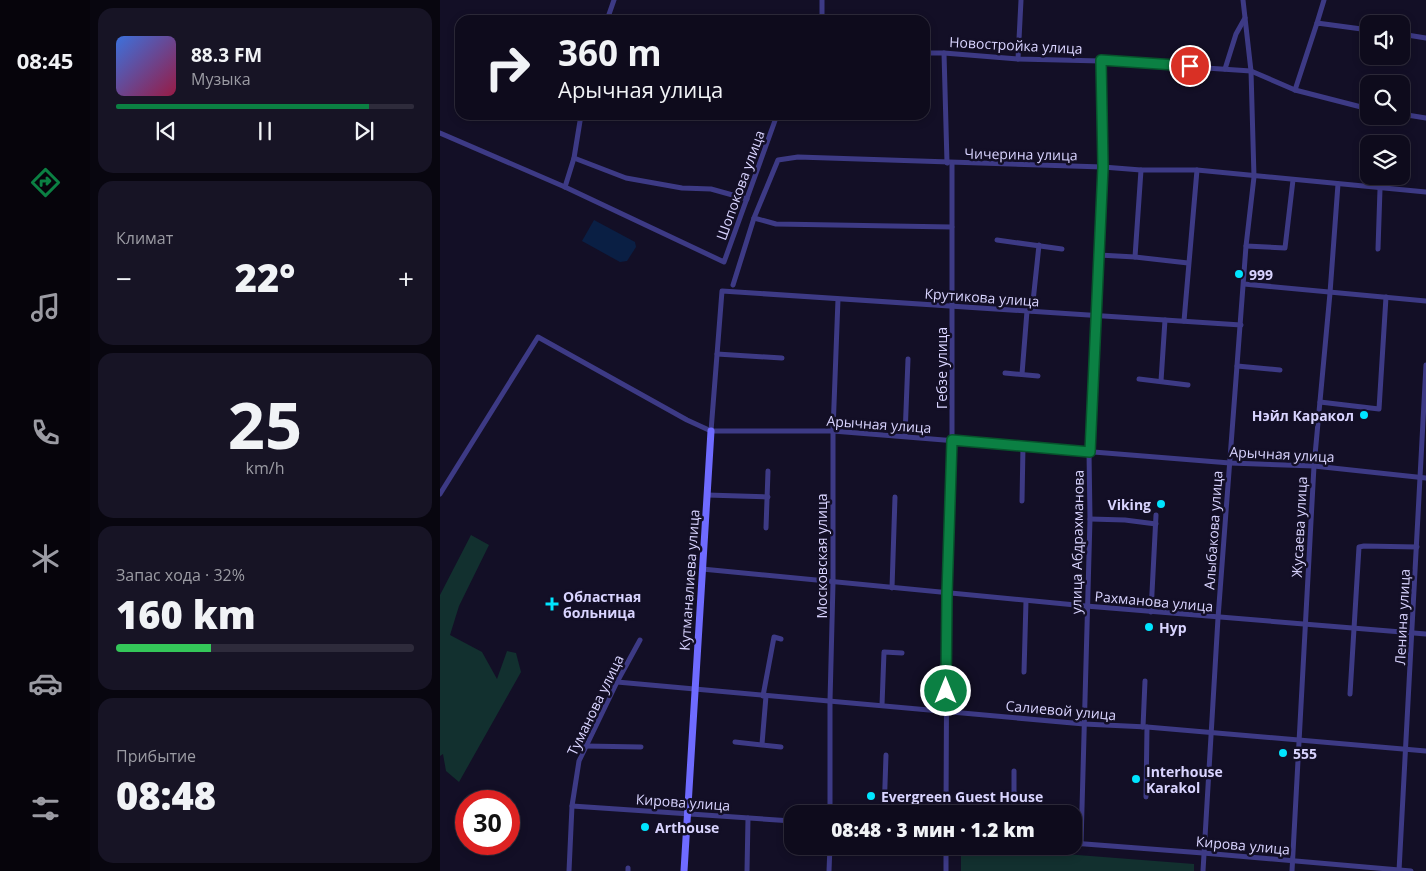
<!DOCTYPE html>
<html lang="ru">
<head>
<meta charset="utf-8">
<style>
	:root { --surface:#0e0b1c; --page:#171425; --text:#f1f3f6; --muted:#9b9ba3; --line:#2e2b3b; --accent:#0b8043 }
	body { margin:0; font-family:"Open Sans",sans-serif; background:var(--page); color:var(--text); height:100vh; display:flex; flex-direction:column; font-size:19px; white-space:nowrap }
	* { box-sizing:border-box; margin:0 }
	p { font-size:16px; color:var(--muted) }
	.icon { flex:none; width:28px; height:28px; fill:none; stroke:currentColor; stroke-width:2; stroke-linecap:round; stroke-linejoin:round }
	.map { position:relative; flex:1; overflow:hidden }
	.panel { display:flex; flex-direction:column; gap:8px; padding:8px; background:#08060f; width:350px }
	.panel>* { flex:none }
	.guide { position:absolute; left:15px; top:15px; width:475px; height:105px; border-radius:15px; box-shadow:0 2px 8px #0003,0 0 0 1px var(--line); background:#0e0b1c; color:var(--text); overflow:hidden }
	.buttons { position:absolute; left:920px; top:15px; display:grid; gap:10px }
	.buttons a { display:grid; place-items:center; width:50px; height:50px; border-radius:10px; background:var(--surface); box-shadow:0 2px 8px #0003,0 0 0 1px var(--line); font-size:25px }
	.speed { position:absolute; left:15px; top:790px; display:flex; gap:10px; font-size:25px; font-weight:700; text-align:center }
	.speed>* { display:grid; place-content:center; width:65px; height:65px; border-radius:50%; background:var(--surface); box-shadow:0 2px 8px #0003,0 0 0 1px var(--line); line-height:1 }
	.speed .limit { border:8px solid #d22; background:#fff; color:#111 }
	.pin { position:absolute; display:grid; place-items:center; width:42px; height:42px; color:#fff; margin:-21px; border:2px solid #fff; border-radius:50%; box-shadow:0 1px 5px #0007 }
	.me { position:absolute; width:55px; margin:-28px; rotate:0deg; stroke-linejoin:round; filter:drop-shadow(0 0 4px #0008) }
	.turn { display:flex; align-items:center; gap:18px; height:105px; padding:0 20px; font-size:22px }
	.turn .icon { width:65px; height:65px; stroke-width:2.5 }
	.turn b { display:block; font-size:35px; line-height:42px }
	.big { font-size:38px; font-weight:800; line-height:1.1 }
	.panel .card { flex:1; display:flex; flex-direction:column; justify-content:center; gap:8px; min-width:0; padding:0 18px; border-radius:15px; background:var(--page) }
	.panel .dial { align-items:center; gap:0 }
	.dial b { font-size:65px; line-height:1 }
	.song { display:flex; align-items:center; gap:15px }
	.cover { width:60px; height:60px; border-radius:8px; background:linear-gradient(135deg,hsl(220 70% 55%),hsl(340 70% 35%)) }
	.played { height:5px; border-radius:2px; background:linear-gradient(90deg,var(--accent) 85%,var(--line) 85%) }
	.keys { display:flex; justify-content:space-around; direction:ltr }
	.heat { display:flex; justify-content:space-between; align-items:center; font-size:28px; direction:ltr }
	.charge { height:8px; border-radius:4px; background:linear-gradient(90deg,#34c759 32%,var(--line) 0) }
	.trip { position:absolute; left:344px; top:805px; width:298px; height:50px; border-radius:15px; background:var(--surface); box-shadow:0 2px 8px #0003,0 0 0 1px var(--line); font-weight:800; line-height:50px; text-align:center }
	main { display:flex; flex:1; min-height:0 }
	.tab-bar { display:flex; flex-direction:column; width:90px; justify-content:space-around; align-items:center; background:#06040b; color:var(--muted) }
	.tab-bar .icon { width:35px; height:35px }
	.tab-bar .active { color:var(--accent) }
	.tab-bar b { font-size:22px; color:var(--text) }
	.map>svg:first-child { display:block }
</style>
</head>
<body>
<main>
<nav class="tab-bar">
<b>08:45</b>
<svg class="icon active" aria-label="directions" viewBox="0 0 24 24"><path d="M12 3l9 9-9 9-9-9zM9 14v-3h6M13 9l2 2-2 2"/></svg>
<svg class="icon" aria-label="music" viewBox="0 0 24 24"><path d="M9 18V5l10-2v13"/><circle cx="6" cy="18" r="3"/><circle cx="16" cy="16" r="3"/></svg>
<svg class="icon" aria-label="phone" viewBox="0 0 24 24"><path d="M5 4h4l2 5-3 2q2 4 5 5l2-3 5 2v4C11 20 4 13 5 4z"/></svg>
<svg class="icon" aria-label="climate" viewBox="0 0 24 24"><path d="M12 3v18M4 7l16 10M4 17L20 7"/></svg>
<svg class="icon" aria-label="car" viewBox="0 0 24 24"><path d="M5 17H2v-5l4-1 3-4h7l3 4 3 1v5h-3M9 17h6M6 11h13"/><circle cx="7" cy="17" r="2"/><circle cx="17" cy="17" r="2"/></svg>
<svg class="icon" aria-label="filters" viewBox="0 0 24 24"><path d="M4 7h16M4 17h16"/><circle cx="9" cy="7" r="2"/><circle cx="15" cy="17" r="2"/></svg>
</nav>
<section class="panel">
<div class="card">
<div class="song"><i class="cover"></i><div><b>88.3 FM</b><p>Музыка</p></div></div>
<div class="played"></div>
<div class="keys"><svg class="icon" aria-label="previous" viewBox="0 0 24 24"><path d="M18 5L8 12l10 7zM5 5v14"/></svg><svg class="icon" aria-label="pause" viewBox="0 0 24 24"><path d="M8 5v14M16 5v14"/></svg><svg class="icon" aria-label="next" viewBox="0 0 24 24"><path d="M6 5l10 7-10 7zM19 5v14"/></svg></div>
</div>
<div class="card"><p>Климат</p>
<div class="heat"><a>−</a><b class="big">22°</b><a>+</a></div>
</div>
<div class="card dial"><b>25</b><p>km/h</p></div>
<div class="card"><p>Запас хода · 32%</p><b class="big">160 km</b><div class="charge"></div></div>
<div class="card"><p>Прибытие</p><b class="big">08:48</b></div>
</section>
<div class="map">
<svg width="986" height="871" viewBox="0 0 986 871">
	<rect width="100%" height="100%" fill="#130f26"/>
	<g fill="#12302f">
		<path d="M31,535L49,545L19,606L10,635L42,652L57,679L67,651L76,653L81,672L19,782L6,771L3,754L0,756V595Z"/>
		<path d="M521,846L754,864V871H521Z"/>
	</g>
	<path fill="#0a1f44" d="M154,220L195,242L196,247L187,261L180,262L142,241Z"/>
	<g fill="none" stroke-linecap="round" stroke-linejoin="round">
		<g stroke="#3d3a85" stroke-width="5">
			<path d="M382,0V20"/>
			<path d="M167,20L174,0"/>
			<path d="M877,23L884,0"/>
			<path d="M961,34L986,38"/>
			<path d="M485,53H504L578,59L661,61L811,71L855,90L929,109"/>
			<path d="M504,53L507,163"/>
			<path d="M578,59L581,0"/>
			<path d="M785,69L796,34L805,18"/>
			<path d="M855,90L877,23L929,30"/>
			<path d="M961,114L986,118"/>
			<path d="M0,133L125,187L284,262L337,115"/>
			<path d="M134,158L186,178L242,188L271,189L307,199"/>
			<path d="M125,187L134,158L141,115"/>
			<path d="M314,218L336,224L512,227"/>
			<path d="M557,240L622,249"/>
			<path d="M806,246L845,248L853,180"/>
			<path d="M938,249L940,189"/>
			<path d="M659,255L695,257L748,263"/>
			<path d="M695,257L701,170"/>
			<path d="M804,284L986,301"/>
			<path d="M293,285L314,218L338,160L358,157L663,167L701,170H757L986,192"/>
			<path d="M592,311L599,245"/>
			<path d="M744,321L757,170"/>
			<path d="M277,354L342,358"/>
			<path d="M797,366L840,370"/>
			<path d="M565,373L598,376"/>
			<path d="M582,374L587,311"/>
			<path d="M699,379L748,385"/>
			<path d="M721,381L725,320"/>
			<path d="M880,402L939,409L946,297"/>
			<path d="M271,431L282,291L801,325"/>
			<path d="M465,436L468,359"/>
			<path d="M0,494L98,337L247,420L271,431H393L790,463L874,466L986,478"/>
			<path d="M267,495L328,497"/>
			<path d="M582,501L583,446"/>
			<path d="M650,519L685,520L716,524"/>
			<path d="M326,528L328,471"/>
			<path d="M262,569L646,606L986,634"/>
			<path d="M452,588L455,497"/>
			<path d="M711,612L716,515"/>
			<path d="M584,672L586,601"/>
			<path d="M177,682L644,724L707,727L986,751"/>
			<path d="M910,694L919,547L924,546L977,547"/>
			<path d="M323,696L334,637L341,639"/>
			<path d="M442,705L444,652L462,653"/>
			<path d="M703,727L705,681"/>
			<path d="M295,742L341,747"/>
			<path d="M322,744L326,696"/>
			<path d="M145,746L201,747"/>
			<path d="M574,771V814"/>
			<path d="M706,797L707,727"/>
			<path d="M132,806L352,821"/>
			<path d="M390,814V701L393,583V431L398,299"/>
			<path d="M444,814L446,755"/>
			<path d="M506,814L507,594L512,440V163"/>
			<path d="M632,843L763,853L971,871"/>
			<path d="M641,844L650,519L649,452L663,167L661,61"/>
			<path d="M506,846V871"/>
			<path d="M129,871L132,806L139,761L177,682L200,640"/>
			<path d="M188,871V868"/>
			<path d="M307,871L308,818"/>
			<path d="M389,871L390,846"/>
			<path d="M763,871L778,618L806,246L814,177L811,71L803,0"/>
			<path d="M852,871L874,466L890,293L898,184"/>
			<path d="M959,871L986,365"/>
		</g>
		<path stroke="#6f6bff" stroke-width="7" d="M244,871L271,431"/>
	</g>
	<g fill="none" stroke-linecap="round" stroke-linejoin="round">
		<g stroke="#07532c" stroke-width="12">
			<path id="route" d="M506,691L507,594L512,440L650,452L663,167L661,60L750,66"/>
		</g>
		<use href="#route" stroke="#0b8043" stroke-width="9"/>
	</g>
	<g fill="#00e5ff" stroke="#130f26" stroke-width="2">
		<circle cx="799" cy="274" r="5"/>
		<circle cx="924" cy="415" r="5"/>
		<circle cx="721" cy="504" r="5"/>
		<path d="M109.5 596.5h5v5h5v5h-5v5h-5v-5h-5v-5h5z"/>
		<circle cx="709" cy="627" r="5"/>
		<circle cx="843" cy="753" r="5"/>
		<circle cx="696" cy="779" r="5"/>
		<circle cx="431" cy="796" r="5"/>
		<circle cx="205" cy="827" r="5"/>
	</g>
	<g text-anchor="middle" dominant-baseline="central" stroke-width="5" stroke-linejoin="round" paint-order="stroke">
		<g font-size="14" fill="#d9d4ff" stroke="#130f26">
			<text transform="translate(576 45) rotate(3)">Новостройка улица</text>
			<text transform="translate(581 154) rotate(1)">Чичерина улица</text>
			<text transform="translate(300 185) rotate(-70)">Шопокова улица</text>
			<text transform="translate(542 297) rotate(4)">Крутикова улица</text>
			<text transform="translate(501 368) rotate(-90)">Гебзе улица</text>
			<text transform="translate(439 424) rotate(4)">Арычная улица</text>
			<text transform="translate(842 454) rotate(3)">Арычная улица</text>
			<text transform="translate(859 527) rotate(-87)">Жусаева улица</text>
			<text transform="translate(773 530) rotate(-86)">Алыбакова улица</text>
			<text transform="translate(637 542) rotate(-89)">улица Абдрахманова</text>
			<text transform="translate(381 556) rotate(-90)">Московская улица</text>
			<text transform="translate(249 580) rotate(-86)">Кутманалиева улица</text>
			<text transform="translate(714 601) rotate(5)">Рахманова улица</text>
			<text transform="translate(962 617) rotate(-87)">Ленина улица</text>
			<text transform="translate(155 705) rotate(-64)">Туманова улица</text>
			<text transform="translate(621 710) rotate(5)">Салиевой улица</text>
			<text transform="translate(243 802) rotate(4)">Кирова улица</text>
			<text transform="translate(803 845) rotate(5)">Кирова улица</text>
		</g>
		<g font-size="14" font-weight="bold" fill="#d9d4ff" stroke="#130f26" text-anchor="start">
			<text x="809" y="274">999</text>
			<text x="914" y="415" text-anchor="end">Нэйл Каракол</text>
			<text x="711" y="504" text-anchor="end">Viking</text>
			<text x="123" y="596">Областная<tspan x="123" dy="16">больница</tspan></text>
			<text x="719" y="627">Нур</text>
			<text x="853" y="753">555</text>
			<text x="706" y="771">Interhouse<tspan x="706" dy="16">Karakol</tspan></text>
			<text x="441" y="796">Evergreen Guest House</text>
			<text x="215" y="827">Arthouse</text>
		</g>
	</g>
</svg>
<div class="buttons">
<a><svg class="icon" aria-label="sound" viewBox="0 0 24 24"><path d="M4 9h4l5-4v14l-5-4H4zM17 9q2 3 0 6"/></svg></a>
<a><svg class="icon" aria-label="search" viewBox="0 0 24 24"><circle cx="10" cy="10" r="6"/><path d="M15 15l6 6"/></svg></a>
<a><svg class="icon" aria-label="layers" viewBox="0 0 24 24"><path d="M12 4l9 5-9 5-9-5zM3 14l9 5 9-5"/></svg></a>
</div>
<div class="speed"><div class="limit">30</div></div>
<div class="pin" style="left:750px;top:66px;background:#d93025"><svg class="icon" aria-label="arrive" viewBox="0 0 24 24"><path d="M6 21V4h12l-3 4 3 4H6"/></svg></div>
<svg class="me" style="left:506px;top:691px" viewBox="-20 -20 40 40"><circle r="17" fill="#0b8043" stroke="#fff" stroke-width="3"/><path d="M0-11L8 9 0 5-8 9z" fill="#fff"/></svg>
<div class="trip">08:48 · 3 мин · 1.2 km</div>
<div class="guide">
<div class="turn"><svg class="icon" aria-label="right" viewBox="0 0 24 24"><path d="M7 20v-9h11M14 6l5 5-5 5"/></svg><div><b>360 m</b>Арычная улица</div></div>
</div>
</div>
</main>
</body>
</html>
